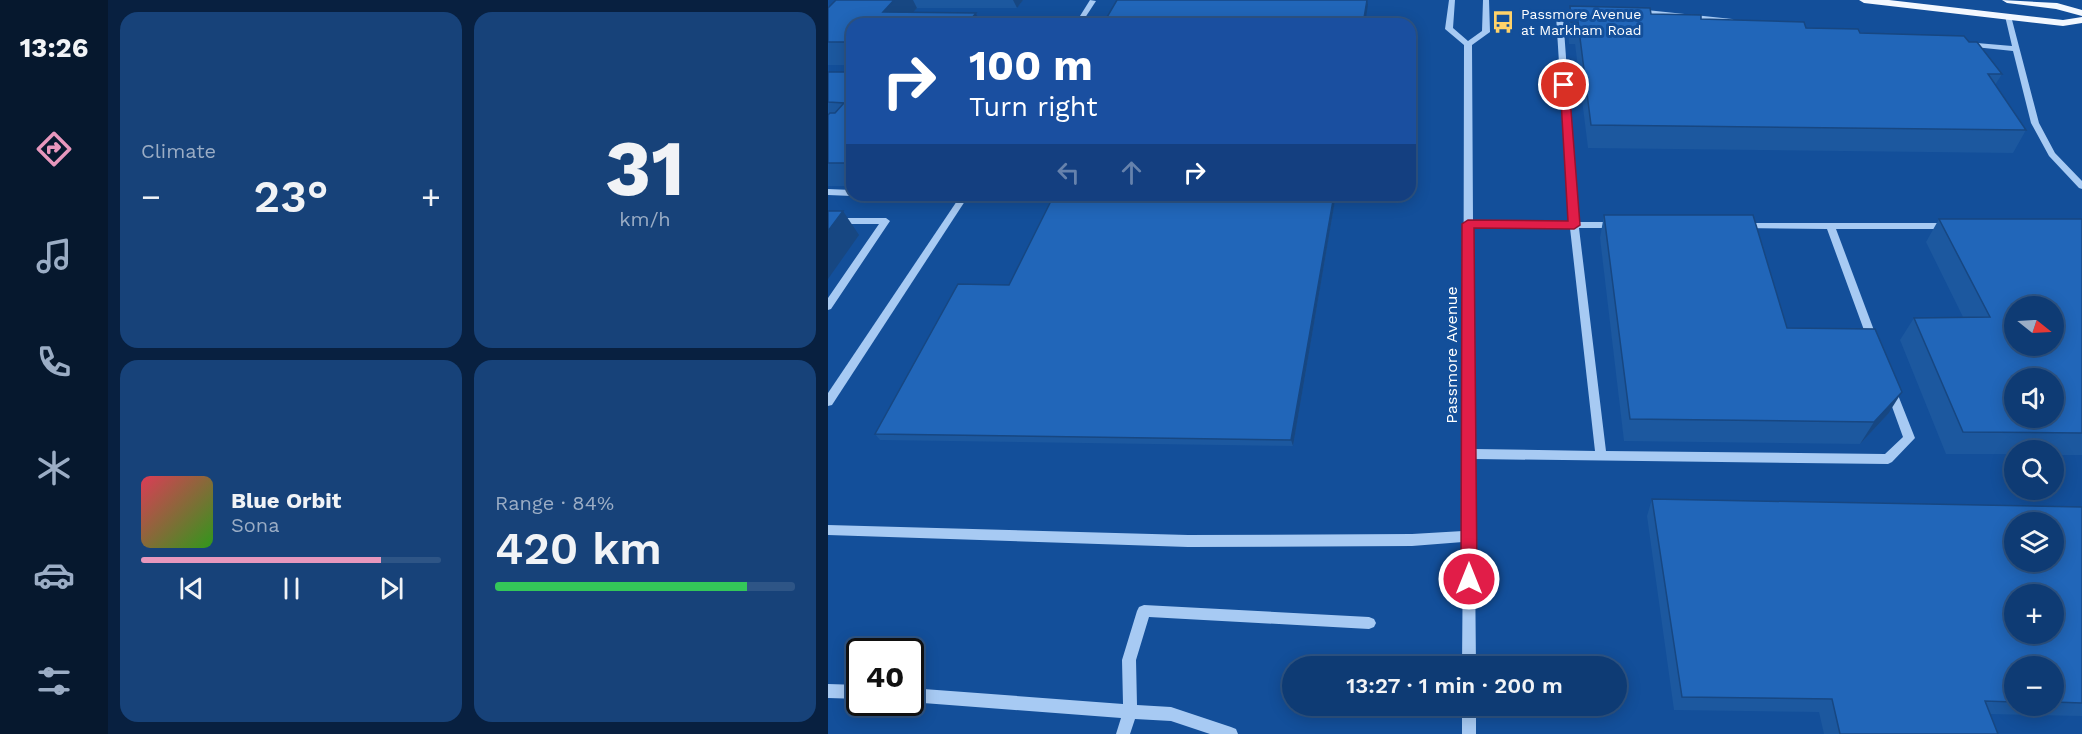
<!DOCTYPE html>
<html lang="en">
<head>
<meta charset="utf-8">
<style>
	:root { --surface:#0e3b74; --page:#174279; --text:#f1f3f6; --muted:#9badc5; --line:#2e5586; --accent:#e797bd }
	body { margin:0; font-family:"Work Sans",sans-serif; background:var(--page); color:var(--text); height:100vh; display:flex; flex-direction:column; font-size:22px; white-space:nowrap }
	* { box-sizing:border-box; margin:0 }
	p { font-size:20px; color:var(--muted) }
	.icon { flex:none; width:33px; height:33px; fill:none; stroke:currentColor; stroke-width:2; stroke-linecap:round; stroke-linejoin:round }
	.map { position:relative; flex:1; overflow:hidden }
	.sheet { display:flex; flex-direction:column; gap:12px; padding:12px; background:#082040; width:720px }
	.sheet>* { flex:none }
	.banner { position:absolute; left:18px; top:18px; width:570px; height:183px; border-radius:18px; box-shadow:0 3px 15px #0003,0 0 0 2px var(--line); background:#1a4fa0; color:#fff; overflow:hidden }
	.needle { width:39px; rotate:108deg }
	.tools { position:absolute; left:1176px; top:296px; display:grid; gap:12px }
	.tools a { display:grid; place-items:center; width:60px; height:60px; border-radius:50%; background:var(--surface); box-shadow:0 3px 15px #0003,0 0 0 2px var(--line); font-size:30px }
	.speed { position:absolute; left:18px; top:638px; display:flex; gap:12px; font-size:30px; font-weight:700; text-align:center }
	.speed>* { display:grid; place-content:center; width:78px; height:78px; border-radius:50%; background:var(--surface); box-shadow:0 3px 15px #0003,0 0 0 2px var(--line); line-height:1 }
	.speed .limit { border:3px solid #111; border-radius:9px; background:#fff; color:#111 }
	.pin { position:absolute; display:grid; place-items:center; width:51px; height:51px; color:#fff; margin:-26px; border:3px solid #fff; border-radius:50%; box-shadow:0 2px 6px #0007 }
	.me { position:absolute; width:66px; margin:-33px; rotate:0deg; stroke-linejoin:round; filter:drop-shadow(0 0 4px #0008) }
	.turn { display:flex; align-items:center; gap:21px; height:126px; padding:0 24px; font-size:27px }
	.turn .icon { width:78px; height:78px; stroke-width:2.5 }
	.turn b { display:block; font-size:42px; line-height:51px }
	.lanes { display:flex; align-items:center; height:57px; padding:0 24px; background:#0003; justify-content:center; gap:30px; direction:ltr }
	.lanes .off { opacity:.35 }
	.big { font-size:45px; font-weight:600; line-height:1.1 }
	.sheet .tile { flex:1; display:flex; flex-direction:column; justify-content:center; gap:9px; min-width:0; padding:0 21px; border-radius:18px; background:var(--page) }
	.sheet .dial { align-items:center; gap:0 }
	.dial b { font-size:78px; line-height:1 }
	.song { display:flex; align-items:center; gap:18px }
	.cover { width:72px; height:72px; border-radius:9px; background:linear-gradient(135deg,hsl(350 70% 55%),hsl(110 70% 35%)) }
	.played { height:6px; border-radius:3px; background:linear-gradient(90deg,var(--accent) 80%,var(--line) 80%) }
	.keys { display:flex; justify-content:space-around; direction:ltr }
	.heat { display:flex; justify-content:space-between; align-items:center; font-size:33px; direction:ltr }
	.charge { height:9px; border-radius:4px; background:linear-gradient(90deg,#34c759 84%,var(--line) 0) }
	.sheet .tiles { flex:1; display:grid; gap:12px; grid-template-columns:repeat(2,1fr) }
	.trip { position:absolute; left:454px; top:656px; width:345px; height:60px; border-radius:30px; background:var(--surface); box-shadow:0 3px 15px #0003,0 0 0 2px var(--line); font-weight:600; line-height:60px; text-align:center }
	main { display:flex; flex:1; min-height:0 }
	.dock { display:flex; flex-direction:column; width:108px; justify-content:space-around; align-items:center; background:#06182e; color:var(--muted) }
	.dock .icon { width:42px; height:42px }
	.dock .on { color:var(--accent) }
	.dock b { font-size:27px; color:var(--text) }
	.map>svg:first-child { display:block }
</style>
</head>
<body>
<main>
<nav class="dock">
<b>13:26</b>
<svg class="icon on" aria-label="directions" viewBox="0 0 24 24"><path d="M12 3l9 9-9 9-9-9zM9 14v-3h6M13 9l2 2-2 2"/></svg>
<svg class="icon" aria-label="music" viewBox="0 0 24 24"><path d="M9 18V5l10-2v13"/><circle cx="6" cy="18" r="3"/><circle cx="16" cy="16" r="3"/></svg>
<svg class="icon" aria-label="phone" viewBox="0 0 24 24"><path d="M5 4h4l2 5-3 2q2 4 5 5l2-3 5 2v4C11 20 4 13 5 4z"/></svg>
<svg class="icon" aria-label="climate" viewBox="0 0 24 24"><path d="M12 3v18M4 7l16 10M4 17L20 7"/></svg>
<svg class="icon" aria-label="car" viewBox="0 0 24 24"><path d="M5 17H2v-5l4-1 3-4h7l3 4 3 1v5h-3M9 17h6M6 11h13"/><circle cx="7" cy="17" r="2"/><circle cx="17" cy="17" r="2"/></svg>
<svg class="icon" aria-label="filters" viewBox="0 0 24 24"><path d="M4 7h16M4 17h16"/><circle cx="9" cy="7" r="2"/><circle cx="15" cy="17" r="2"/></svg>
</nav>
<section class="sheet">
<div class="tiles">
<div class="tile"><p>Climate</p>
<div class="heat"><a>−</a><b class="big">23°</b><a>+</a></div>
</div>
<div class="tile dial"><b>31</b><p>km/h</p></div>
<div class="tile">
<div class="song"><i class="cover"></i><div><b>Blue Orbit</b><p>Sona</p></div></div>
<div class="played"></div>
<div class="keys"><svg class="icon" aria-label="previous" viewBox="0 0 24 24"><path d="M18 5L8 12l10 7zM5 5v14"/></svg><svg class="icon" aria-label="pause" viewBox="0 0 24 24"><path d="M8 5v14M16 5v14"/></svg><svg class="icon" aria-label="next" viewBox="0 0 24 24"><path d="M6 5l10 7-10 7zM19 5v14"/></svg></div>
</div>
<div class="tile"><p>Range · 84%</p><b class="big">420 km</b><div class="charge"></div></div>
</div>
</section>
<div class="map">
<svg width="1254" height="734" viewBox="0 0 1254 734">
	<rect width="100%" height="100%" fill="#134f9a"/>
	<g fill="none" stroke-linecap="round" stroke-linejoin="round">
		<g fill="#a7caf3" fill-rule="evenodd">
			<path d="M262,0L268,1L253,24H247Z"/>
			<path d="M621,0H627L625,28L640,41L654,31L655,0H661L662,32L644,45L645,221L741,222L728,15L755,6L758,8L735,16L750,222H787L792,225L787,228H751L778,451L1057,454L1075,437L1058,390L1059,387H1067L1068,390L1087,438L1064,462L1060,464L646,459L648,666H634L635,542L584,546L360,547L0,535V525L360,535L584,534L635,531L636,45L617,29ZM645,227L742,228L767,451L646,449Z"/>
			<path d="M809,9L904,19L907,21L904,23L807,12L806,11Z"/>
			<path d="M1180,14L1183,16L1211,123L1227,153L1254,181V189L1251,188L1221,156L1203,123L1185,51L1137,46L1133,44L1137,42L1184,46L1177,16Z"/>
			<path d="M138,19H182L185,21L183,24L136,22V20Z"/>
			<path d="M0,189L24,190V195H27L24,196L0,195Z"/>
			<path d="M133,195H141L4,405L0,406V393Z"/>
			<path d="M0,218H58L62,221L3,309L0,310V298L51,224H0Z"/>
			<path d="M917,223H1120L1125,226L1120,229H1008L1050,341L1045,345L1040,341L999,229L914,228L912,226L914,224Z"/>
			<path d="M316,605L541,617L546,619L548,623L546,627L541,629L321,617L308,660L309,705L343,707L403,727L408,729L410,734H382L343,721L307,719L302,734H288L293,718L82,702V688L295,704L294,660L309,611L311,607Z"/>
			<path d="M0,684L32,685V699L0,698Z"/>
			<rect x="634" y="705" width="14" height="29"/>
		</g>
		<g fill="#f3f8ff" fill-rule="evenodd">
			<path d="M1031,0H1061L1235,20L1254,17V23L1235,26L1036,3Z"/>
			<path d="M1174,0L1229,3L1254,10V16L1228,9L1179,3Z"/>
		</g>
	</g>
	<g fill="#1c589f" fill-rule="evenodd">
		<path d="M8,0H195L189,8H89L85,13H148L152,24H24V65H0V8Z"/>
		<path d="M742,6L873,19L1141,42L1174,74L1167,85L1198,130L1185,153L760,148L747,44H741L740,28Z"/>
		<rect x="0" y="72" width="24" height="114"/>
		<path d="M226,195H508L465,446L52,440L47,434L181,285Z"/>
		<path d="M776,215L959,328L1060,414L1032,444L796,441L772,238Z"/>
		<path d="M1111,219H1254V455H1226V450H1186V454H1118L1072,340L1086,318L1135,317L1098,242Z"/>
		<path d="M824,499L1254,507V716L1162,714L1170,734H996L991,712L846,710L819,516ZM1186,666H1226V705H1186Z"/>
	</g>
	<g fill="#174782">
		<path d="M66,0H85L89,8L75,24L55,12Z"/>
		<path d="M185,0H195L189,8Z"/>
		<path d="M539,0L540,5L537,24H535Z"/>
		<path d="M148,13L152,24H139Z"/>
		<path d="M506,195H508L465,446L463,440Z"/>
		<path d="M15,211L31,235L0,279V231Z"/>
		<path d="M1074,392L1060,414L1032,444L1046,422Z"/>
	</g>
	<g fill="#2166b9" stroke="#174782" stroke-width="1.5" fill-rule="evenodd">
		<path d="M8,0H66L55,12L148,13L139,24H24V42H0V8Z"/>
		<path d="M289,0H539L535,24H275Z"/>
		<path d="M742,6L822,8L823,14L873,15V19L976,22L978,28L1030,29L1032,33L1136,36L1141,42H1149L1174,74H1160L1198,130L763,125L750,22H743Z"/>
		<path d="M0,72H24V163H0V115L2,113H7L16,103L0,102Z"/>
		<path d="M226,195H506L463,440L47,434L130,284L181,285Z"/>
		<path d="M0,211H15L0,231Z"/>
		<path d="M776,215H925L959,328L1047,329L1074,392L1046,422L802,419Z"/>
		<path d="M1111,219H1254V433L1135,432L1086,318L1162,317ZM1186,306H1226V345H1186ZM1186,378H1226V417H1186Z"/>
		<path d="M824,499L1254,507V703L1226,702V666H1186V702L1157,701L1170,734H1012L1004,699L854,697ZM1186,522H1226V561H1186ZM1186,594H1226V633H1186Z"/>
	</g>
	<path fill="#e11d48" stroke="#92132f" stroke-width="1.5" d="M732,83L741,85L752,225L746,229L646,228L649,579L647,584L641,587L635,584L633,579L634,224L640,220L740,221Z"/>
	<defs>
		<g id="bus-bare" transform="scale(1.8)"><path d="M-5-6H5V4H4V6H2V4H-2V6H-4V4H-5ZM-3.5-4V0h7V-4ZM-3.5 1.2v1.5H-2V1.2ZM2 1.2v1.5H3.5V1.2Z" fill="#ffd269" stroke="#134f9a" stroke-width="2.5" paint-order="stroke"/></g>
	</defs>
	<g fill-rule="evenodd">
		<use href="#bus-bare" x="675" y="22"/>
	</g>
	<g text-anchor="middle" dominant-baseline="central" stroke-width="6" stroke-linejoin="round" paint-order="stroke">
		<g font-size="14" fill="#fff" stroke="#134f9a" text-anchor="start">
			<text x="693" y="14">Passmore Avenue<tspan x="693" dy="16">at Markham Road</tspan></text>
		</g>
		<g font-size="16" fill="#fff" stroke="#134f9a">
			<text transform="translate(623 355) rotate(-90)">Passmore Avenue</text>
		</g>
	</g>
</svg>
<div class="tools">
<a><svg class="needle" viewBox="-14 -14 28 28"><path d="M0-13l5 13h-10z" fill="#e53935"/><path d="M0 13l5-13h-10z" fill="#9badc5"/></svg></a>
<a><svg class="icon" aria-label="sound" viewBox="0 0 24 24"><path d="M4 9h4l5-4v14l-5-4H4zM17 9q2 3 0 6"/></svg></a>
<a><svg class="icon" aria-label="search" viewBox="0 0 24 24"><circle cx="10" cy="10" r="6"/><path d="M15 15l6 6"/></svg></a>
<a><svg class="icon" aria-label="layers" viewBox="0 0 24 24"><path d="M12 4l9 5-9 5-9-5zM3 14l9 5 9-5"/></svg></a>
<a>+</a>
<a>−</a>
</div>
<div class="speed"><div class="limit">40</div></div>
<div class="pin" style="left:736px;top:85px;background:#d93025"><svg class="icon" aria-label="arrive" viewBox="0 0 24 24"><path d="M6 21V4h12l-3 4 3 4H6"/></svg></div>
<svg class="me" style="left:641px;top:579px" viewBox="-20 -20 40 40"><circle r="17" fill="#e11d48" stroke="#fff" stroke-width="3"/><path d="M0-11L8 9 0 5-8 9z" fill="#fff"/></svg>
<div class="trip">13:27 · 1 min · 200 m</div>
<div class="banner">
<div class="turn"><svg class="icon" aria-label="right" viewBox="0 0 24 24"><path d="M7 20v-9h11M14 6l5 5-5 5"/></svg><div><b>100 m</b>Turn right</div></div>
<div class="lanes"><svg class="icon off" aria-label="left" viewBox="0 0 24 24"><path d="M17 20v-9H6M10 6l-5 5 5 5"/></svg><svg class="icon off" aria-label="ahead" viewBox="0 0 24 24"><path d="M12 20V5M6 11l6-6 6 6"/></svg><svg class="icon" aria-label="right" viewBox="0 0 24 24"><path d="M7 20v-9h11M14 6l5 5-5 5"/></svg></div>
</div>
</div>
</main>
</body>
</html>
